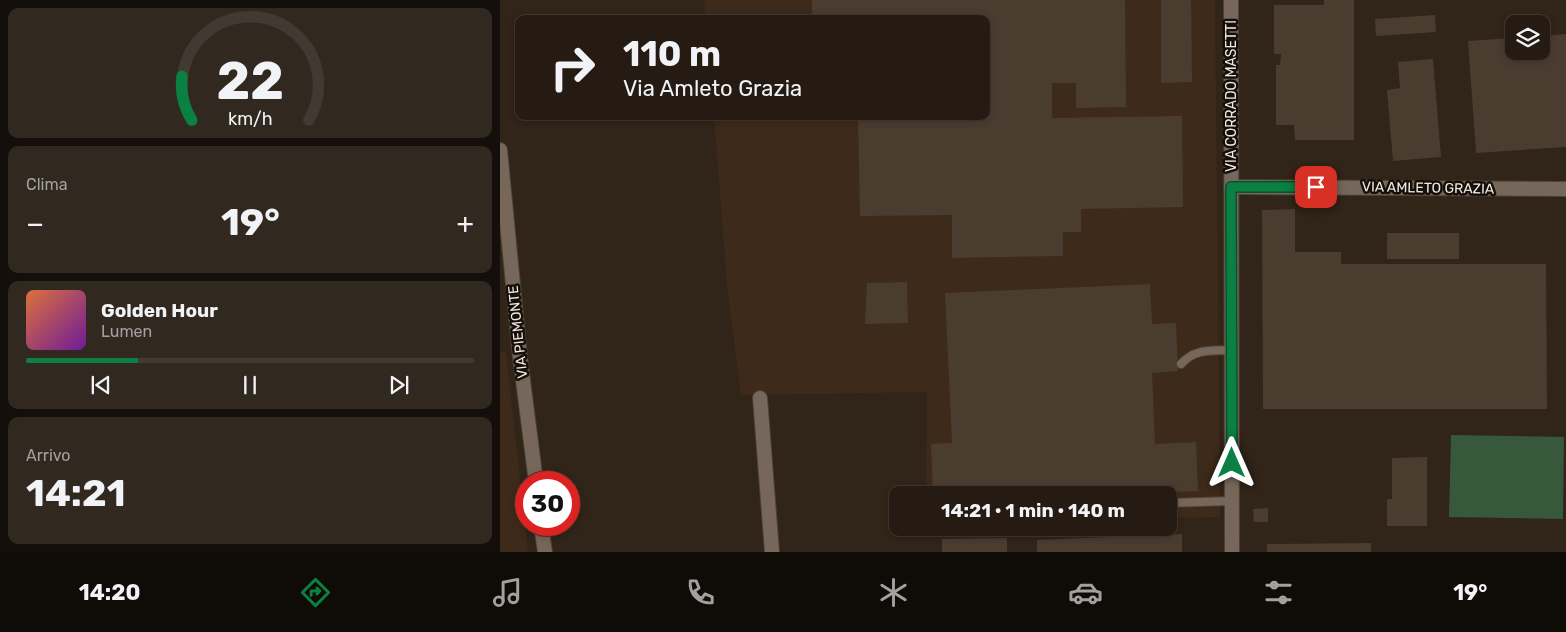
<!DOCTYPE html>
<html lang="it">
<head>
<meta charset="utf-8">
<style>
	:root { --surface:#251b12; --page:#312820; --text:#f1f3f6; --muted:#a3a19f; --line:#423932; --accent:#0b8043 }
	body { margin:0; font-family:Rubik,sans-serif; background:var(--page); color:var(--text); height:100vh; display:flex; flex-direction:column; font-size:19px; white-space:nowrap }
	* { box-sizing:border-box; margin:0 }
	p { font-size:16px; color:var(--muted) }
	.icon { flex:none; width:28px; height:28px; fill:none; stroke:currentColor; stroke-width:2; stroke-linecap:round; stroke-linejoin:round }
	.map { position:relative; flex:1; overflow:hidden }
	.sheet { display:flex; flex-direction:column; gap:8px; padding:8px; background:#140f0a; width:500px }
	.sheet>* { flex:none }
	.guide { position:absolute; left:15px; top:15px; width:475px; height:105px; border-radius:10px; box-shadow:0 2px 8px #0003,0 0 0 1px var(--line); background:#251b12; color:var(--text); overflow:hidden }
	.fabs { position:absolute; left:1005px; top:15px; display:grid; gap:10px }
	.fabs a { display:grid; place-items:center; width:45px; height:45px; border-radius:10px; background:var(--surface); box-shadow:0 2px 8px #0003,0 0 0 1px var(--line); font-size:25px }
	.speed { position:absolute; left:15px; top:471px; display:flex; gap:10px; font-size:25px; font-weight:700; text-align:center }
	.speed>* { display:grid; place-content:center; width:65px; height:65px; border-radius:50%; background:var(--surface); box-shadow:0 2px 8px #0003,0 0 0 1px var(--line); line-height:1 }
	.speed .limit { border:8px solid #d22; background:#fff; color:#111 }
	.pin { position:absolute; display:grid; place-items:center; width:42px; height:42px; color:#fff; margin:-21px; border-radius:10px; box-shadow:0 2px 8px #0006 }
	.me { position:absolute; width:55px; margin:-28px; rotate:0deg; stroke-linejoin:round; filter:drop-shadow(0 0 4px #0008) }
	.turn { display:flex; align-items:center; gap:18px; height:105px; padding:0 25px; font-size:22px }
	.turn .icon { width:65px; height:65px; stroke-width:2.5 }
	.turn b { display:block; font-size:35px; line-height:42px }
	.big { font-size:38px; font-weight:700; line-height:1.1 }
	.sheet .tile { flex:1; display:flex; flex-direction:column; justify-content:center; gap:8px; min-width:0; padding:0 18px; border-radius:10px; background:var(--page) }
	.sheet .dial { align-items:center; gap:0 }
	.dial svg { height:130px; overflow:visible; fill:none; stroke:var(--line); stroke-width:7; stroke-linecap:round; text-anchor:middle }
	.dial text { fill:var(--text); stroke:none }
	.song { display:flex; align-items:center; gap:15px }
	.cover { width:60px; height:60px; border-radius:8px; background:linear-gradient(135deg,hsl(20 70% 55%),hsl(280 70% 35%)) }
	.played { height:5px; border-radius:2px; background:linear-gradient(90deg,var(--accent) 25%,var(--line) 25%) }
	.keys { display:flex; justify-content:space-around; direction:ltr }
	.heat { display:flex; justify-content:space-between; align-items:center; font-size:28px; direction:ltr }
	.trip { position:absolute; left:389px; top:486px; width:288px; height:50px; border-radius:10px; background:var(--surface); box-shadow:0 2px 8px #0003,0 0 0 1px var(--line); font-weight:700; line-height:50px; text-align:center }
	.tab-bar { display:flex; height:80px; justify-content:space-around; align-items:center; background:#0f0b07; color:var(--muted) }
	.tab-bar .icon { width:35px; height:35px }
	.tab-bar .active { color:var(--accent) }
	.tab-bar b { font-size:22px; color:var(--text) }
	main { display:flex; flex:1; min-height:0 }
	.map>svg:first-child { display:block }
</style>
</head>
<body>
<main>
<section class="sheet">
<div class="tile dial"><svg viewBox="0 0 100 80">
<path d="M14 69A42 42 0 1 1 86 69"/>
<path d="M14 69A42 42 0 0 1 8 42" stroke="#0b8043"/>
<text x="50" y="56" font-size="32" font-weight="700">22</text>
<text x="50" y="72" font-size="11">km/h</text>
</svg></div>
<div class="tile"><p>Clima</p>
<div class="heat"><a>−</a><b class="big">19°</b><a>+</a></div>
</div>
<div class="tile">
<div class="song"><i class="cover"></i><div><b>Golden Hour</b><p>Lumen</p></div></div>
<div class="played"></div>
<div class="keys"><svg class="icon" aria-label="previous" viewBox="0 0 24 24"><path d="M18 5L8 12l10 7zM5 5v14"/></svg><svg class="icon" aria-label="pause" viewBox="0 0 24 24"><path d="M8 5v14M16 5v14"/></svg><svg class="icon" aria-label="next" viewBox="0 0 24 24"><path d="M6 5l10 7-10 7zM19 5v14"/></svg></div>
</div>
<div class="tile"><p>Arrivo</p><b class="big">14:21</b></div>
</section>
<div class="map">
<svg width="1066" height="552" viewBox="0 0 1066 552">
	<rect width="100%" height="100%" fill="#312418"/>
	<g fill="#3d2a1a">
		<path d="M204,0H715L720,517L668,518V495H426L427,392L241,395L227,285L214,116H486V19H206Z"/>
		<path d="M0,352H6L28,552H0Z"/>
	</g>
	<path fill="#38583b" d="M951,435L1064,437L1063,519L949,517Z"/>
	<g fill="#4b3c30">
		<path d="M312,0H625L626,107L576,108V83H552V118L682,116L683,207L581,209V232H563V256L452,258V215L360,216L358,116H486V19H312Z"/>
		<path d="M661,0H691L692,82L661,83Z"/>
		<path d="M824,0H854V140H795L794,125H776V65H780L781,54H774V5H824Z"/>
		<path d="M935,15L936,32L876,36L875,19Z"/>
		<path d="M1066,34V147L976,153L968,41L1014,38V51H1041V36Z"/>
		<path d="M933,59L941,157L893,161L887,90L900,88L898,62Z"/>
		<path d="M795,209V252H841V264H1046L1047,409H763L762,210Z"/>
		<rect x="887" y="233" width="72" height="26"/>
		<path d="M407,282L408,323L365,324L367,283Z"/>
		<path d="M650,284L652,324L676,323L678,371L652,373L655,444L696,442L698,491L608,495H433L431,444L452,443L445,293Z"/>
		<path d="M927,457V526H887V499H892V458Z"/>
		<path d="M768,508V522H754L753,509Z"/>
		<path d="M682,534V552H537V540Z"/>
		<path d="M507,538V552H442V539Z"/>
		<path d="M871,543V552H767V544Z"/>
	</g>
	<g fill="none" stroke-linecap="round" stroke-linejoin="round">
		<g stroke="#4d4238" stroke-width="10">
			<g id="service">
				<path d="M681,364C695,348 712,351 731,350"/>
				<path d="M668,503L732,501"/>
			</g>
		</g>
		<g stroke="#4d4238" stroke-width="16">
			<g id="minor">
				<path d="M731,0L732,552"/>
				<path d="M0,150L20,357L36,482"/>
				<path d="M731,187L1066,189"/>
				<path d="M260,398L272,552"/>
				<path d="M41,525L45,552"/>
			</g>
		</g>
		<use href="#service" stroke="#77675a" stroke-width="8"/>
		<use href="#minor" stroke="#77675a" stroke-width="14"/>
	</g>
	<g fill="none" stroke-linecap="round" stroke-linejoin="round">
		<g stroke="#07532c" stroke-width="12">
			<path id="route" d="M732,463L731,187H816"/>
		</g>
		<use href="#route" stroke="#0b8043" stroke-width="9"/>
	</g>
	<g text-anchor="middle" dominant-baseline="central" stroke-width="5" stroke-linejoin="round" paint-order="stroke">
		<g font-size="14" fill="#f1e8e0" stroke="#150f09">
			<text transform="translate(731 96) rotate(-90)">VIA CORRADO MASETTI</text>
			<text transform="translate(928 188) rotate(1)">VIA AMLETO GRAZIA</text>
			<text transform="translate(18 332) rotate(-96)">VIA PIEMONTE</text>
		</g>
	</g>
</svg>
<div class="fabs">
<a><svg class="icon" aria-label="layers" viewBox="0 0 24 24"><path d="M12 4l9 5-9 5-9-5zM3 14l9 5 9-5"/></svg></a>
</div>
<div class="speed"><div class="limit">30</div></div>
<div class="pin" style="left:816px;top:187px;background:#d93025"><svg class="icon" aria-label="arrive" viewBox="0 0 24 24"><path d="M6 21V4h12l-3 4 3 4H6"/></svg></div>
<svg class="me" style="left:732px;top:463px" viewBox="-20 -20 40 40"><path d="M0-17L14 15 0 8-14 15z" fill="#0b8043" stroke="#fff" stroke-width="4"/></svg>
<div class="trip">14:21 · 1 min · 140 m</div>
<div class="guide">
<div class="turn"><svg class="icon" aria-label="right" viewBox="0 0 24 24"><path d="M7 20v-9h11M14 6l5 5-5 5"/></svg><div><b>110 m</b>Via Amleto Grazia</div></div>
</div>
</div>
</main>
<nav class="tab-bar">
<b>14:20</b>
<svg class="icon active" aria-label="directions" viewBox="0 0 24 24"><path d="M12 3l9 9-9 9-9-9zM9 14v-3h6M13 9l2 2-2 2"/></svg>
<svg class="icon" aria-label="music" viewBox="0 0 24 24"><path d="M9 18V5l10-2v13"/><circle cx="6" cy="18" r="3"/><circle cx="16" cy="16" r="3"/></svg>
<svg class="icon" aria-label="phone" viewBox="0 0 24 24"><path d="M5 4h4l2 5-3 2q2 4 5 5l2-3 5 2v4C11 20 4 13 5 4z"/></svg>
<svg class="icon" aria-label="climate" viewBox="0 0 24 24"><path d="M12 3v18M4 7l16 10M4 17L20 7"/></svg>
<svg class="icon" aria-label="car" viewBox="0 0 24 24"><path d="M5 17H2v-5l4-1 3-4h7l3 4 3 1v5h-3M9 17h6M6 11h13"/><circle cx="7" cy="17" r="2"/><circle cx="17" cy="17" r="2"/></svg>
<svg class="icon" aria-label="filters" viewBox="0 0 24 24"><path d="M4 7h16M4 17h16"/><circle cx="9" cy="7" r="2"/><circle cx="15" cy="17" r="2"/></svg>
<b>19°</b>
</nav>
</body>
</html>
